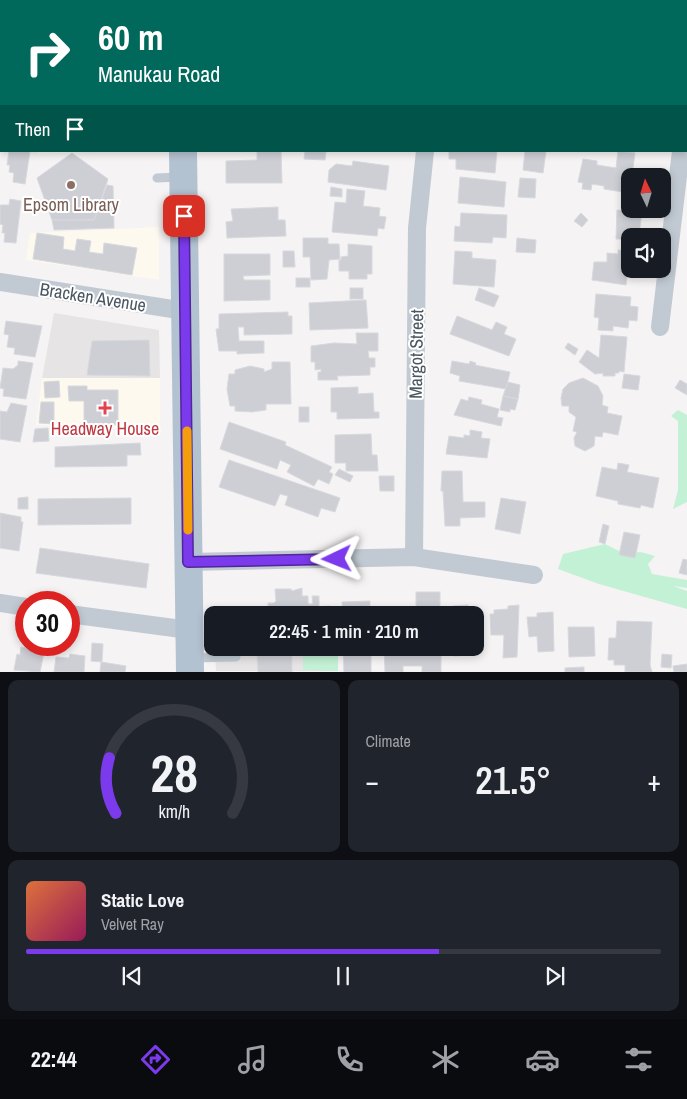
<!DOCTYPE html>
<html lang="en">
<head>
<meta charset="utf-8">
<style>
	:root { --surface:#171b24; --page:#20242c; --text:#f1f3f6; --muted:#9ea1a6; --line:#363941; --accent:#7c3aed }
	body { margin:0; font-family:"Archivo Narrow",sans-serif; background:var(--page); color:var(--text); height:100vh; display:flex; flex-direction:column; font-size:19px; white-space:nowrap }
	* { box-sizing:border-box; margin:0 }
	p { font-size:16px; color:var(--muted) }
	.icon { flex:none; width:28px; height:28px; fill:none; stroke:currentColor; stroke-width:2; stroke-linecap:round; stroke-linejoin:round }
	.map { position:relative; height:672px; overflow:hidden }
	.side { display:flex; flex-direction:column; gap:8px; padding:8px; background:#0d0f14; flex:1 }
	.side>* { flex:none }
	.top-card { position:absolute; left:0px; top:0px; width:688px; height:152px; box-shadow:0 2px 8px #0003; background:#00695c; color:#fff; overflow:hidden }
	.needle { width:32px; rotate:356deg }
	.buttons { position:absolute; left:621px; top:168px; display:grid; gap:10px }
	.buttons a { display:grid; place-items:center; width:50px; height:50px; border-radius:10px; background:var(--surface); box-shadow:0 2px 8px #0003; font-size:25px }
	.speed { position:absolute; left:15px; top:591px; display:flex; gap:10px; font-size:25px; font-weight:700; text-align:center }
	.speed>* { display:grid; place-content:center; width:65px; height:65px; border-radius:50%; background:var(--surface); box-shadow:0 2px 8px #0003; line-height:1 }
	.speed .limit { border:8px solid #d22; background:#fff; color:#111 }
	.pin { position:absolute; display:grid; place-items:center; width:42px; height:42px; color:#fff; margin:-21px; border-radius:10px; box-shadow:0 2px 8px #0006 }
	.me { position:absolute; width:55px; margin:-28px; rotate:268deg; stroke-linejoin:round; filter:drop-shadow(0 0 4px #0008) }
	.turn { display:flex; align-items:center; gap:18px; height:105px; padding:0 15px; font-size:22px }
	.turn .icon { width:65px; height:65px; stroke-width:2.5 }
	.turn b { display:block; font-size:35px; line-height:42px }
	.then { display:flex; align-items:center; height:48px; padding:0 15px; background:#0003; gap:10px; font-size:19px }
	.big { font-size:38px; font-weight:600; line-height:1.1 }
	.side .card { flex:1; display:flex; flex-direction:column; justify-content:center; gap:8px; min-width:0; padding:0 18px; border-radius:10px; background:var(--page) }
	.side .dial { align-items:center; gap:0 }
	.dial svg { height:130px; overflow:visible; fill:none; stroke:var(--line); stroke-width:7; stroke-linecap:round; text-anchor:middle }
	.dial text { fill:var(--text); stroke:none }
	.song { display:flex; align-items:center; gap:15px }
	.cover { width:60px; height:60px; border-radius:8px; background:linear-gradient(135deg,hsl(20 70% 55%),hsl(330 70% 35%)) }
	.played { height:5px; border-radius:2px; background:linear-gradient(90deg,var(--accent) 65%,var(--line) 65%) }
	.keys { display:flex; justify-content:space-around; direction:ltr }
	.heat { display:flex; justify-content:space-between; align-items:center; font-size:28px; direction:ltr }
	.side .tiles { flex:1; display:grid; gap:8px; grid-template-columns:1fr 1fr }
	.card:last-child { grid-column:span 2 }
	.trip { position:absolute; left:204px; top:606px; width:280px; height:50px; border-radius:10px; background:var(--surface); box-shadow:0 2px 8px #0003; font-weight:600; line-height:50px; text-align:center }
	.menu { display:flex; height:80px; justify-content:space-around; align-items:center; background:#090b0e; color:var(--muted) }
	.menu .icon { width:35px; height:35px }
	.menu .active { color:var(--accent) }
	.menu b { font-size:22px; color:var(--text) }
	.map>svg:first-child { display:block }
</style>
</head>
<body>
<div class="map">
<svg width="687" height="672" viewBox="0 0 687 672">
	<rect width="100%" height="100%" fill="#f5f3f3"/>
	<g fill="#fdf9ef">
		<rect x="51" y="0" width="105" height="1"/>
		<path d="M38,151H118L38,154Z"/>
		<path d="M159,227V280L26,260L30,233Z"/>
		<path d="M42,378H160V431L36,425Z"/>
	</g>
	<g fill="#e6e4e5">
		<path d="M54,313L159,330L160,378H42Z"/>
		<path d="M338,650V671H216L215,653Z"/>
	</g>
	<g fill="#c3f1d5">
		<path d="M678,410L687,415V502L673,509L678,490V421L671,416Z"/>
		<path d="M605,544L623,553L641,552L655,556L648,564L652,574L687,580V588L673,586L687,591V609L599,584L558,569L563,554Z"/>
		<path d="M338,650V671L303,670V651Z"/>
	</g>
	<g fill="#cdcfd5" stroke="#d7d9de">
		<path d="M206,0H251L255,1H206Z"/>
		<path d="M520,0H548V1Z"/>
		<path d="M0,97L1,98V117H0Z"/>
		<path d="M9,151H30L25,184L13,182L14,173L9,172L10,165H7Z"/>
		<path d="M281,151L282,183H226V161L257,160V152Z"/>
		<path d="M305,151L326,152L325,160L304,159Z"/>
		<path d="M449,151H497L495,173L456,169V159H449Z"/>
		<path d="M525,151H546L543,173L523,170Z"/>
		<path d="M618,151L635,153L632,175L641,176H630L629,193L604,189V186L592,184L591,190L582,189L583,183L578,182L583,159L597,161V165L616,168Z"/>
		<path d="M72,153L108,179L94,220H52L37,178Z"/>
		<path d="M353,161L389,166L386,190L328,182L329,170L336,164L352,166Z"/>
		<path d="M460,177L506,182L504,207L458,203Z"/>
		<path d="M520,178L536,179L535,198L518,197Z"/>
		<path d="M107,185L113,186L114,228L54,230L52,220H94Z"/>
		<path d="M331,187L342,189V197L330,196Z"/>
		<path d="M347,189L365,191L363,206L380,208L379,216L386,217L384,229L378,228L377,236L332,232L335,202L346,203Z"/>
		<path d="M10,199L21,201L16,243L4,242L5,233H2L3,225L0,224V205H9Z"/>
		<path d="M278,207V220H285L286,236L227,238L226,222L233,221L231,209Z"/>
		<path d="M617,210L642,211L639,236H630V245H623V239H616Z"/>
		<path d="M461,213L507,215L506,238L493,237L492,243L454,241L455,226L460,227Z"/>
		<path d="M581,213L588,220L582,227L574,221Z"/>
		<path d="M37,233L64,237L63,249L75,251L77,239L91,241L89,252L103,254L104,243L137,248L132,275L33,259Z"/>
		<path d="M303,238H328V244H339L340,259L329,260L327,279L311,280L310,257H303Z"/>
		<path d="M517,238L536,240L535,253L516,252Z"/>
		<path d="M348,244L372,246V274H367V279H349V271H339V260H341V257L348,256Z"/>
		<path d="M618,250L630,251L626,285L592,280L594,262H607V253L618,254Z"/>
		<path d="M283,251H294L295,267H283Z"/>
		<path d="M455,251L472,252V258L496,260L494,287L453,284Z"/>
		<path d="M224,254H270V275L243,276L244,280H270V300L224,301Z"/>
		<rect x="296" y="278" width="14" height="9"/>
		<rect x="350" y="288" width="13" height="11"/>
		<path d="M479,288L499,296L494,307L475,300Z"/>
		<path d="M596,294L631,297L630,306L638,307L637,321L629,320L628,328L613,326V331L598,330L599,318L594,317Z"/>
		<path d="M366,300L368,328L310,330L309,303Z"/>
		<path d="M288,312V316H292V334L244,335V327H238L239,341H264V353L237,354V351H219L216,329H219V314Z"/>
		<path d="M457,316L492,330L496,322L507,327L504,334L516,339L509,356L450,334Z"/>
		<path d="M6,321L42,326L35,357L14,354L15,348L7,347L9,335L4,334Z"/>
		<path d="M356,333H378V351H368L369,358H375V367H370V375L337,376L338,380H318V372H321V369L315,370V362H311V346L334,343L357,344Z"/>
		<path d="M601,335L627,337L624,372L619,371V373H615V376H603V373L595,374L579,362L587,350L599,358Z"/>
		<path d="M149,340L150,376L87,375L92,341Z"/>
		<path d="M568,343L578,349L575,355L565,348Z"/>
		<path d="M18,361L33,363L26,399L3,396L4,389L0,388L3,368L13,369L18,365Z"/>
		<path d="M452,361L469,364L470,361L476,363L475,365L510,372L506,389L459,381L460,376L450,373Z"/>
		<path d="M272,362H290L291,404H266V410L252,412L235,411V406H230L227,389L229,374H235V370L250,366L264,369V372L272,369Z"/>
		<path d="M624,374L640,376L638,390L622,388Z"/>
		<path d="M583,378L598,386L603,396L602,405L608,407L607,413L622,416L618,435L603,432L602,437L595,436L594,446L585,451L575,446L574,438L577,432L573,431L576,417L569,412V406H562L561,398L563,389L569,383Z"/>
		<path d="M680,380L687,384V395L675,388Z"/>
		<path d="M59,381L60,397L45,398L44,382Z"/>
		<path d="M508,382L520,385L518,399L503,396Z"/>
		<path d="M68,386H87V390H118V425H84V401H69Z"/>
		<path d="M358,387V394L373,393L374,412H379V418L337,419V412H331V388Z"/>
		<path d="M503,396L518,399L515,410L510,409V412L500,410Z"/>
		<path d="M469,397L482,400L481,404L499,409L497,417L503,418L501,426L454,415L461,399L468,401Z"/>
		<path d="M41,402H54V424L39,423Z"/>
		<path d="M11,403L27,406L20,442L0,439V411L7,412Z"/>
		<rect x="299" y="407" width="10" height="15"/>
		<path d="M229,422L286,442L285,445L332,467L329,472L333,474L329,484L318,479L314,486L287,472L291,465L280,460L277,469L220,449Z"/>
		<path d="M48,428L49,441L33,442L35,429Z"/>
		<path d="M470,430L482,432L481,438L490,439L487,458L446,454L449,436L464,438V435L470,436Z"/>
		<path d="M371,434L372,455H377L378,471H346V463H335V435Z"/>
		<path d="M140,443L141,455H127V466L55,467V447Z"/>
		<path d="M229,460L340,498L335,512L321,508L318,517L285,505L288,496L280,494L275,506L219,487Z"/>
		<path d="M618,463L629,465L627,472L659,478L653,508L641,505L640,508L618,504V501L596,496L602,467L617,470Z"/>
		<path d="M339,469L353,476L350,482L335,475Z"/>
		<path d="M442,471H462L463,502H485V517L460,518V526H445L443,491H441Z"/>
		<path d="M379,476H394V491H380Z"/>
		<path d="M28,497V509H18V498Z"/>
		<path d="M131,498V524L38,525V499Z"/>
		<path d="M501,498L526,502L520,534L495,529Z"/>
		<path d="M0,513L21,517V522H23L19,551L0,548Z"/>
		<path d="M603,524L609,526L605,544L599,542Z"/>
		<path d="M624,532L640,535L635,558L619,555Z"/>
		<path d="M40,548L149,564L146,588L36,573Z"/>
		<path d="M683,559L687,560V575L679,573Z"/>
		<path d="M302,588V596H308V604H313L312,596H319V607L330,606V615H316V613L275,614V612H268V603H274L276,601L275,589H291L292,591Z"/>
		<rect x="416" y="592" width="24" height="23"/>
		<path d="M370,601V615H343L342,602Z"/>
		<path d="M468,605V608H480L481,646H475V615H453V606Z"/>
		<path d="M519,605L517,657L503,658L504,635H491L490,614H494V610L508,609V606Z"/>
		<path d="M553,612L554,651L538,652L537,636L529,637L527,617H537V613Z"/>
		<path d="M617,621L652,622L650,665L652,672H625V665H614V660H608L609,638H616Z"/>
		<path d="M568,627H594L595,656L569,657Z"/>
		<path d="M92,643L103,644L102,662L91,661Z"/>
		<path d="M31,646L45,648L40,672L14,670L17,654L20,655L21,647L30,649Z"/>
		<path d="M258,648H302L258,649Z"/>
		<path d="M343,648H371V672H344Z"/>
		<path d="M384,648H441V672H422V666H403V672H385Z"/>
		<path d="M453,648H469V655L454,656Z"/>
		<path d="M70,654L85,656L84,672H54L56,657L69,658Z"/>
		<path d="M662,654L672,655L671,668L661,667Z"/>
		<path d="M257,655H292V672H258Z"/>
		<path d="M101,662L126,666L125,672H100Z"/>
		<path d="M687,664V672H674L673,666Z"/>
		<path d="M584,667V672H565V668Z"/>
	</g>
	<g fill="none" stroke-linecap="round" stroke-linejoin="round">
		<g stroke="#c1cad2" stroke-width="9">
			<path d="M157,178L179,177"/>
			<path d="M192,658L236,657"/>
		</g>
		<g stroke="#c1cad2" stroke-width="18">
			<path d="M440,1V0"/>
			<path d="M686,103L687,97"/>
			<path d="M0,282L185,311"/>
			<path d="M660,327L681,151"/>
			<path d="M414,557L417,228L425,151"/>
			<path d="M188,562L414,557L534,575"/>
			<path d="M0,603L26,607"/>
			<path d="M69,614L189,630"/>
		</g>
		<g stroke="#b3c2d1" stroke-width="28">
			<path d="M182,0V1"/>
			<path d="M183,151L190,672"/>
		</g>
	</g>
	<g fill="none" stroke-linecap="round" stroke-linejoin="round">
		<g stroke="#51269a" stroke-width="12">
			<path id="route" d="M184,216L188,562L337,559"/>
		</g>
		<use href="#route" stroke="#7c3aed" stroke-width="9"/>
		<path stroke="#f59e0b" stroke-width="9" d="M187,431L188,530"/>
	</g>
	<circle fill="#8d6e63" stroke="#fff" stroke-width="2" cx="71" cy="185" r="5"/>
	<path fill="#e0444e" stroke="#fff" stroke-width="2" d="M102.5 400.5h5v5h5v5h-5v5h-5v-5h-5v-5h5z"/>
	<g text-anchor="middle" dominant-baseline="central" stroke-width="4" stroke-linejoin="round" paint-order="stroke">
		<g font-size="18" fill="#785e54" stroke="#fff">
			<text x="71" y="204">Epsom Library</text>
		</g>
		<g font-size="18" fill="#4a5661" stroke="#fff">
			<text transform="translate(93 297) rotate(9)">Bracken Avenue</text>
			<text transform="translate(416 354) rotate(-89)">Margot Street</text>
		</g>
		<g font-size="18" fill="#be3a42" stroke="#fff">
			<text x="105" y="428">Headway House</text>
		</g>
	</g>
</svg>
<div class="buttons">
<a><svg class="needle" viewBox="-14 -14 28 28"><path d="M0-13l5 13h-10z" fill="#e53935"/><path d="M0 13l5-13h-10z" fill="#9ea1a6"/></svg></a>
<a><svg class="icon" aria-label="sound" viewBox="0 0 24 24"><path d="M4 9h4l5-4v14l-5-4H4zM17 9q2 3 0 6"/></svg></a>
</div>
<div class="speed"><div class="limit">30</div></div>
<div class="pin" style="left:184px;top:216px;background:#d93025"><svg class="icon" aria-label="arrive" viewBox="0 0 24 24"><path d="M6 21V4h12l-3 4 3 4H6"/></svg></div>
<svg class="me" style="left:337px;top:559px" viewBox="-20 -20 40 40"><path d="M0-17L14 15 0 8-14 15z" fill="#7c3aed" stroke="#fff" stroke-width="4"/></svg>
<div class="trip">22:45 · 1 min · 210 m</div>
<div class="top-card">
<div class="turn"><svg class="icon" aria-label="right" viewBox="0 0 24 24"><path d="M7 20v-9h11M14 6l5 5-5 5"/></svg><div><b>60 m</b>Manukau Road</div></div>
<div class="then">Then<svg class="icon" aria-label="arrive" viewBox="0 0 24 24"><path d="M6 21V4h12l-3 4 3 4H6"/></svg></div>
</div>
</div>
<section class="side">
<div class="tiles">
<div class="card dial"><svg viewBox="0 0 100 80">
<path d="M14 69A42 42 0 1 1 86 69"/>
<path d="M14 69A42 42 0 0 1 10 35" stroke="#7c3aed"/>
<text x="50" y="56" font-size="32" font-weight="700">28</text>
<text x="50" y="72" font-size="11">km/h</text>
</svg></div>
<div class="card"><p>Climate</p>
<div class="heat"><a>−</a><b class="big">21.5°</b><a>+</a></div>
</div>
<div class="card">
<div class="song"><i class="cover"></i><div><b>Static Love</b><p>Velvet Ray</p></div></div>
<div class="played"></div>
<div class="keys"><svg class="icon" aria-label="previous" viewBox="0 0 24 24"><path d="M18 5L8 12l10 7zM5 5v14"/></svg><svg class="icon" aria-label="pause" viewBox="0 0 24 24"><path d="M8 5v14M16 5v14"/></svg><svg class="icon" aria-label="next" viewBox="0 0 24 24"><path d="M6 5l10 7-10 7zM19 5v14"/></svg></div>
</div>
</div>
</section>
<nav class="menu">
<b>22:44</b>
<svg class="icon active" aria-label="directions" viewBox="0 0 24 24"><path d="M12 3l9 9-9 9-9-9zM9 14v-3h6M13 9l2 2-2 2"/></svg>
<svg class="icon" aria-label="music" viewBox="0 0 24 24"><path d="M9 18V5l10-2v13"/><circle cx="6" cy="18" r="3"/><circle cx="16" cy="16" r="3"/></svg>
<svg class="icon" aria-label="phone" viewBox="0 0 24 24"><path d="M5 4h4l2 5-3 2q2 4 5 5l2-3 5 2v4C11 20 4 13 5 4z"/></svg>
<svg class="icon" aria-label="climate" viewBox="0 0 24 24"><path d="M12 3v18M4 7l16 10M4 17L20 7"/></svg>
<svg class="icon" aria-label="car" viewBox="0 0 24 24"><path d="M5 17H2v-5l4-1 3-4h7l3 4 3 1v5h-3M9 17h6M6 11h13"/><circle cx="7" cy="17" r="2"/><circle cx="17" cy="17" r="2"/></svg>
<svg class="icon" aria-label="filters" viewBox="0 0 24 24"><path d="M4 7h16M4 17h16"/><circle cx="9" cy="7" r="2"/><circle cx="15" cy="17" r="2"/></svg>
</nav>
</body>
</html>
